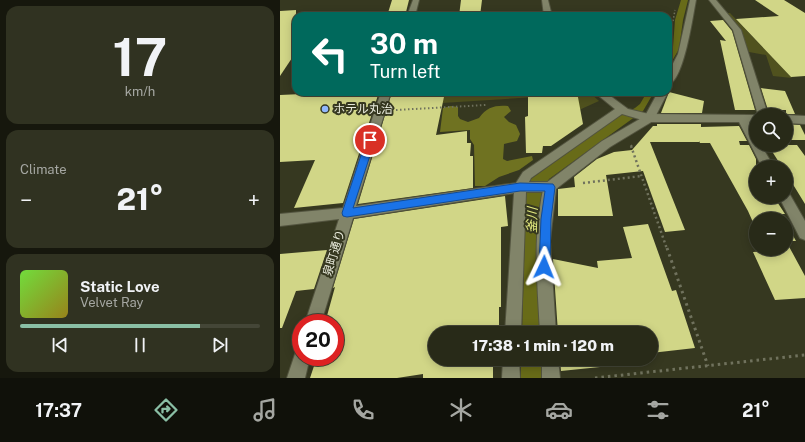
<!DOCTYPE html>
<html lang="en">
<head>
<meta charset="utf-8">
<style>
	:root { --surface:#282a18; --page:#303221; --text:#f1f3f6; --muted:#a5a7a2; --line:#444637; --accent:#8abfa5 }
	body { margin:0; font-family:"Public Sans","Noto Sans JP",sans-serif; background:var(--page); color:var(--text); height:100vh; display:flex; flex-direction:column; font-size:15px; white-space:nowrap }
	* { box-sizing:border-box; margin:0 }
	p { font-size:13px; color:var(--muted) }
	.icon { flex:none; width:22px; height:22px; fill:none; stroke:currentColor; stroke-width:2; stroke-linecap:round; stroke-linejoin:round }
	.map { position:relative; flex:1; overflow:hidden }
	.sheet { display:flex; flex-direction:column; gap:6px; padding:6px; background:#16170d; width:280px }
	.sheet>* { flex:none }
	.guide { position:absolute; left:12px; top:12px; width:380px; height:84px; border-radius:12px; box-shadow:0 2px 10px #0003,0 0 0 1px var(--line); background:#00695c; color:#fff; overflow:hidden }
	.fabs { position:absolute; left:469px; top:108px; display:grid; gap:8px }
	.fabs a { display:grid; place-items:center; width:44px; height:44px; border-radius:50%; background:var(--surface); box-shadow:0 2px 10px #0003,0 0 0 1px var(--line); font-size:20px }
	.speed { position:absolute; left:12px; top:314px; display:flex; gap:8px; font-size:20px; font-weight:700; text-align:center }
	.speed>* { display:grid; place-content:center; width:52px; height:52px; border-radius:50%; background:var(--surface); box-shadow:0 2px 10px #0003,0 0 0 1px var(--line); line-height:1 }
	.speed .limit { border:6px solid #d22; background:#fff; color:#111 }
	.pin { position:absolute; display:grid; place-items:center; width:34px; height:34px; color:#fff; margin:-17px; border:2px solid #fff; border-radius:50%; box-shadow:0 1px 4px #0007 }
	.me { position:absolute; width:44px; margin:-22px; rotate:2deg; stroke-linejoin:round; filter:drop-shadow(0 0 3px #0008) }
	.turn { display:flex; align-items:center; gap:14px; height:84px; padding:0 12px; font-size:18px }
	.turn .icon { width:52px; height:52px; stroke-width:2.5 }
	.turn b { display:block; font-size:28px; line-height:34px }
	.big { font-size:30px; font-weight:800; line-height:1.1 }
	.sheet .tile { flex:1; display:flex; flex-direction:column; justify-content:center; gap:6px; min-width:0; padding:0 14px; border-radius:12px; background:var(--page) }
	.sheet .dial { align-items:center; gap:0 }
	.dial b { font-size:52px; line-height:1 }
	.song { display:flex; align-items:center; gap:12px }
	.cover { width:48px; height:48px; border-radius:6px; background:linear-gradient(135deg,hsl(100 70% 55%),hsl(50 70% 35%)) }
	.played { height:4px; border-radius:2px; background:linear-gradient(90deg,var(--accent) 75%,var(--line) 75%) }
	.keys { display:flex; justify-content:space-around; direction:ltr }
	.heat { display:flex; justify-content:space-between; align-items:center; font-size:22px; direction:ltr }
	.trip { position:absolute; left:148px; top:326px; width:230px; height:40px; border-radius:20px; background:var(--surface); box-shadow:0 2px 10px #0003,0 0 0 1px var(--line); font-weight:800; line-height:40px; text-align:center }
	.tabs { display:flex; height:64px; justify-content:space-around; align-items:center; background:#10110a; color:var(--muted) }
	.tabs .icon { width:28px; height:28px }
	.tabs .on { color:var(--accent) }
	.tabs b { font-size:18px; color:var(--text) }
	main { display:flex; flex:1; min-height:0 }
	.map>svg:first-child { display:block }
</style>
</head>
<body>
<main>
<section class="sheet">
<div class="tile dial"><b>17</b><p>km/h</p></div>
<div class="tile"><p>Climate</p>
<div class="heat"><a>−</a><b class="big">21°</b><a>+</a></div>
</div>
<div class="tile">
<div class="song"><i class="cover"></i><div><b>Static Love</b><p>Velvet Ray</p></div></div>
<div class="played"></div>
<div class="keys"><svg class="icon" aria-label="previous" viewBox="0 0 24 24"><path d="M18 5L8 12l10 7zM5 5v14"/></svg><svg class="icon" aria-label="pause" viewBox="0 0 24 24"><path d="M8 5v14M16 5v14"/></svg><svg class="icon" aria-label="next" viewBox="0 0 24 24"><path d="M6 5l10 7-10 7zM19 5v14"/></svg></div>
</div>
</section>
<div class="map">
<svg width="525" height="378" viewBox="0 0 525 378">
	<rect width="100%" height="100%" fill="#363820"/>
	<g fill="#50521e">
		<path d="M446,13H450L512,78L493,76L486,55L469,52L460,29Z"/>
		<path d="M164,92H255L256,97L162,103Z"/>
		<path d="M295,92H309L319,101L299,110Z"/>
	</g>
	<path fill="#6f7221" d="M171,106L178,107V116L180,119L188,122L199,118C207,107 215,105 228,106L231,111L224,117L229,122L236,125L240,134L237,141L224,144L223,159L227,161L252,156L253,160L239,170L219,177L205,186H195L194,145L190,139V130L160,132L163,108Z"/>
	<g fill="#686b18">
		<path d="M401,0H408L403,20L399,49L388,68V55L393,47L395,20Z"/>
		<path d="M367,92H374L363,111L269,179L262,193L259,315L261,333H242L246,195L251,179L338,117L355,108L360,104Z"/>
		<path d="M241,359H262L263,378H241Z"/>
	</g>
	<g fill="#d1d687">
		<path d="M112,0H129L125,16H107Z"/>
		<path d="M181,0H202L200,16H179Z"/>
		<path d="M475,0H504L525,13V76L511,77L456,19L499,16Z"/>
		<path d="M16,10V52L0,76V11Z"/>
		<path d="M443,20L452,31L475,110H455L440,40L446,41L430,21Z"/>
		<path d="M481,88L505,91L515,114H506V110H488Z"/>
		<path d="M66,92H99L63,203L14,208L35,160L0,162V95Z"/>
		<path d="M112,92H165L156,135L187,131V143H191L190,156H193V188L78,204Z"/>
		<path d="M253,92H297L303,124L271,146H263L262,153H246L245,117L248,116V96H253Z"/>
		<path d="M389,92L424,101L422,113H381Z"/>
		<path d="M377,124H421V127L459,126L467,141H459L460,145H469L476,159V197H494L505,214H502L504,219H476V229L468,211L430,143H420L419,141V142H370L405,230L385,232L363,171L326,175L333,216H278V189L295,187L294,177L317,159L334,152L352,150L373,126H377Z"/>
		<path d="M506,124L520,125L525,135V140H506Z"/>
		<path d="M488,145H517L525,156V204L506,173V167H502Z"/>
		<path d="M225,196L228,226L221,227V307H219V333H155V359H220L221,364L213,365V378H143V374L117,378H30L37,357H55V323H45L55,287L53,288L74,219Z"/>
		<path d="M506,223L516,241H506L525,276V298L495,300L473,252L486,251L485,249H506Z"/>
		<path d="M368,224L392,291L396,290L415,348L371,353V333H278L273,259L318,268L317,261L352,258L343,227Z"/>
		<path d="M47,250L34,289L16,291L2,328H0V254Z"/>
		<path d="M280,359H319L320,367L281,371Z"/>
	</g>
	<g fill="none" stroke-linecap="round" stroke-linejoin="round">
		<g stroke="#53543f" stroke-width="2">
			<g id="lane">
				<path d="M410,0H416C413,15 404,81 388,85V73L398,54Z"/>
				<path d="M429,0H436L461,30L488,115H478L453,30Z"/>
				<path d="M378,92H388L373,121L330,147L276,189L270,241L276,333H260C258,293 254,253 259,213C261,204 261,192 266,183L322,141L365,116Z"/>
				<path d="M262,359H278L280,378H262Z"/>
			</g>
		</g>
		<g stroke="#53543f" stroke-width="2">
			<g id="street">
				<path d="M133,0H139L135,16H127Z"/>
				<path d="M262,0H268L272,16H264Z"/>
				<path d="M101,92H111L76,206L236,183L243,172L335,109L314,92H325L348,109L369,114L476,115V123L469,122L476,135V145H481L494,167H482L459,122H369L342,114L251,178L249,182H270L274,183L276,187L274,191L270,192H246L241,333H225L234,193L73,218L41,323H25L59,219L0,226V214L63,208Z"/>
				<path d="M506,115L525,116V124L506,123Z"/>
				<path d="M506,192L509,193L525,221V240L520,238L499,197H506Z"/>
				<path d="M21,349V357H30L25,378H7L16,351Z"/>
				<path d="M223,359H239L240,378H222Z"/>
			</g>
		</g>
		<path stroke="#70725d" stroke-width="1.5" stroke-dasharray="1.5 2" stroke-linecap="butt" d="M393,21L395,10"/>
		<g stroke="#70725d" stroke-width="2" stroke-dasharray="1.5 2.5" stroke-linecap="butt">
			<path d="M116,110L206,105"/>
			<path d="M351,145L352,147"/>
		</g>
		<g stroke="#70725d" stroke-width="2.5" stroke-dasharray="2 3" stroke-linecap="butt">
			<path d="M351,146L387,249"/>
			<path d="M303,183L362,176"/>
		</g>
		<g stroke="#70725d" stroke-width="3" stroke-dasharray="2.5 4" stroke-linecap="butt">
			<path d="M387,248L428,366"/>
			<path d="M315,378L525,355"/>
		</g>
		<use href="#lane" fill="#818469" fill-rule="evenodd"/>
		<use href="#street" fill="#818469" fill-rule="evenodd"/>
	</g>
	<path fill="#1a73e8" stroke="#114b97" d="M90,137L95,140L73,208L240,183L273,184L275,187L271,219L270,267L268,271L264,273L261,271L259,267L261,219L265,191H240L67,217L63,216L62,213L86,140Z"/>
	<circle fill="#91b8fd" stroke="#363820" stroke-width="1.5" cx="45" cy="109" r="4"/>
	<g text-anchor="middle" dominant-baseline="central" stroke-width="4" stroke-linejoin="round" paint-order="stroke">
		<g font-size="12" fill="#eaecdd" stroke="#363820" text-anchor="start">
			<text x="53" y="109">ホテル丸治</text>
		</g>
		<g font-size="12" fill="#eaecdd" stroke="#363820">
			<text transform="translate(54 253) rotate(-73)">泉町通り</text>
		</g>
		<g font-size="13" font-style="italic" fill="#e6ec80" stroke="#363820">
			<text transform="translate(252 220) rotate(-88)">釜川</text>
		</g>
	</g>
</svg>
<div class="fabs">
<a><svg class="icon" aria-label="search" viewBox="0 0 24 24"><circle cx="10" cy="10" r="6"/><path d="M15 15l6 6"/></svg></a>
<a>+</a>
<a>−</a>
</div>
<div class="speed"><div class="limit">20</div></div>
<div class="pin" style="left:90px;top:140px;background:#d93025"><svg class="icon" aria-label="arrive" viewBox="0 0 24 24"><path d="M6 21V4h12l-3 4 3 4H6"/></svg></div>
<svg class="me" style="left:264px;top:267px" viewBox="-20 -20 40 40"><path d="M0-17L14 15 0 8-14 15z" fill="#1a73e8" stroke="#fff" stroke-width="4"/></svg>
<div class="trip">17:38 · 1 min · 120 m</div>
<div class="guide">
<div class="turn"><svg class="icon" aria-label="left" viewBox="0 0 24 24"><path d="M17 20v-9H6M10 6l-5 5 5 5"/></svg><div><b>30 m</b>Turn left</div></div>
</div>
</div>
</main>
<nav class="tabs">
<b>17:37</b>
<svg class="icon on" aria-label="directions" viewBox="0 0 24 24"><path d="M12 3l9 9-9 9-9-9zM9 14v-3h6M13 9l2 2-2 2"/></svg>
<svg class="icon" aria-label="music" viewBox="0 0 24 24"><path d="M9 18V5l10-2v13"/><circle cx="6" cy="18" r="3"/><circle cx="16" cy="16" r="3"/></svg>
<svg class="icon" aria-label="phone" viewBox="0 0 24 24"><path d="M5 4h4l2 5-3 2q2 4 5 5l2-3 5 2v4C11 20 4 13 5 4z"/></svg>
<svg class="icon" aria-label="climate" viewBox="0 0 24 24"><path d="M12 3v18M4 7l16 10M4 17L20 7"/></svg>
<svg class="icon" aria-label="car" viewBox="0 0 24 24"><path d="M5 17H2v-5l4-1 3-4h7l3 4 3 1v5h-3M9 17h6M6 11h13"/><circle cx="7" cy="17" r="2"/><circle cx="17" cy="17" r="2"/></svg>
<svg class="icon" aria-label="filters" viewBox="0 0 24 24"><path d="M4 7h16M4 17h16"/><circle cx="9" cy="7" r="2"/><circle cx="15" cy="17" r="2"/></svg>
<b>21°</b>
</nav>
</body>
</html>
